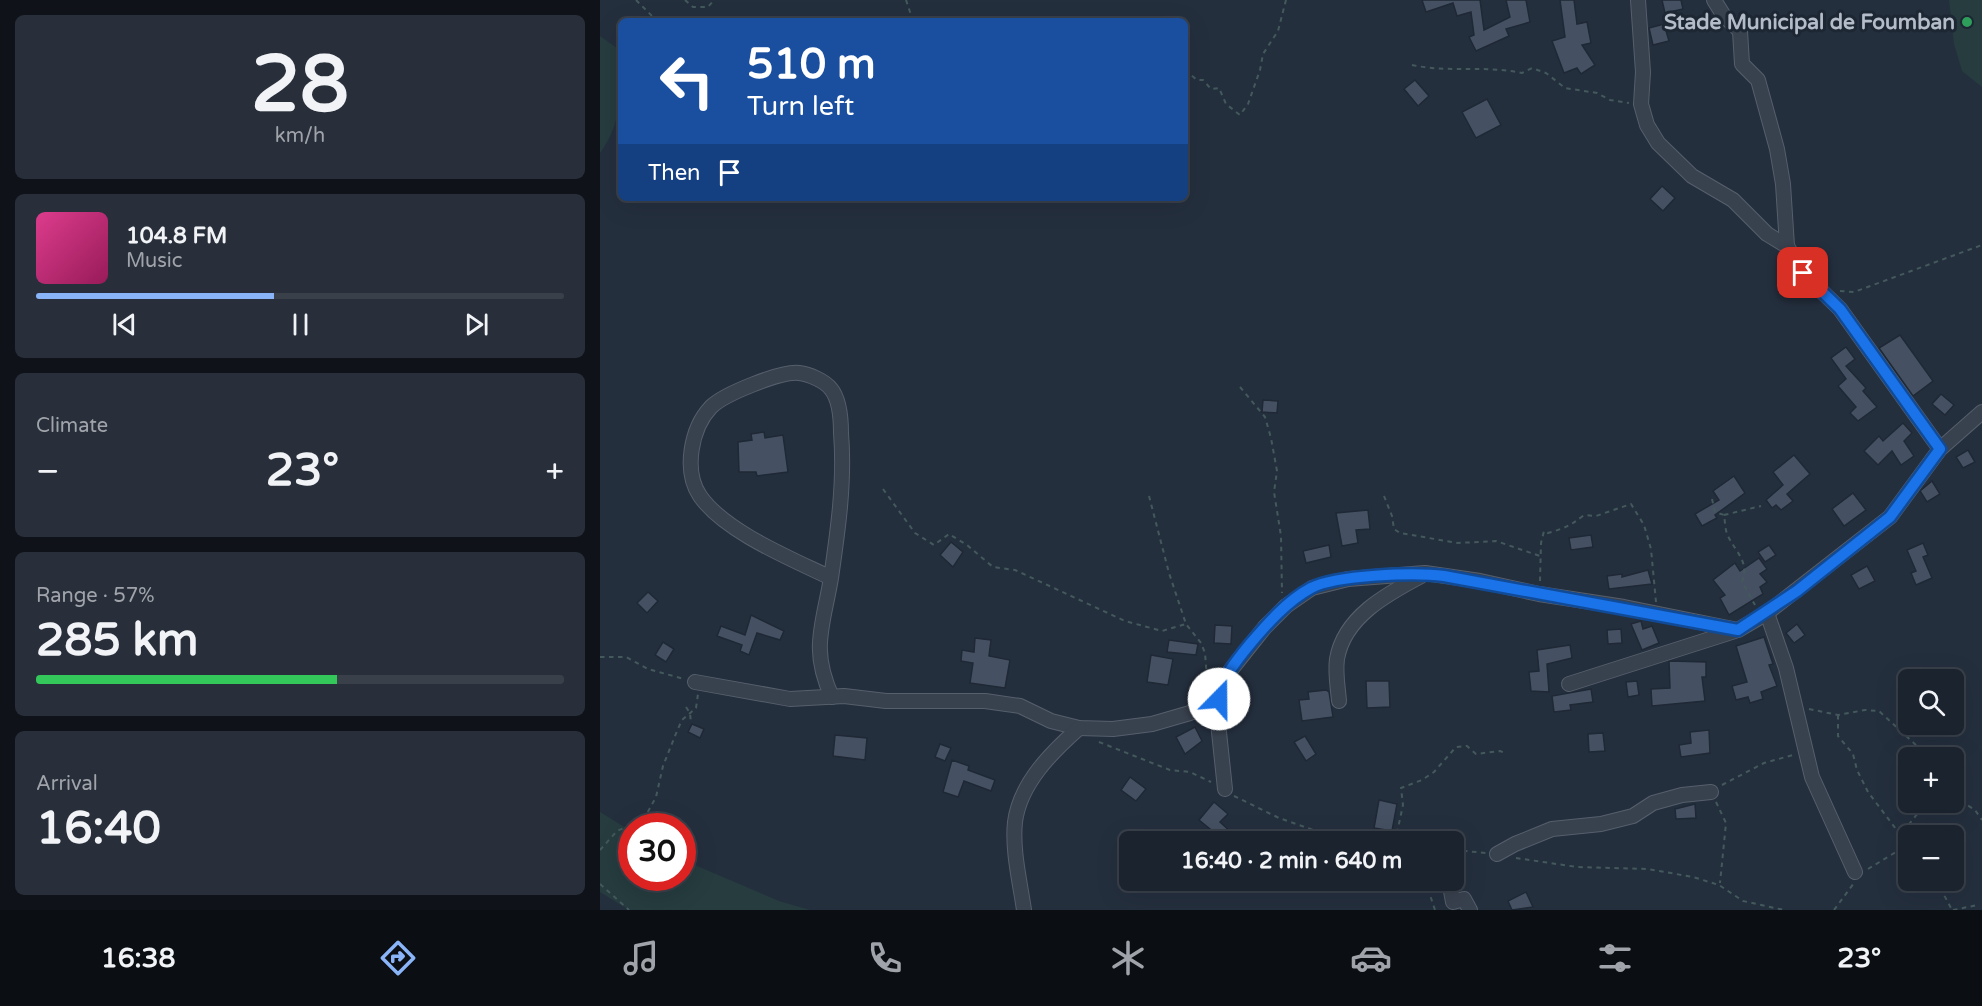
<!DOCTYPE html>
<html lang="en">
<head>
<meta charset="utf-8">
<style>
	:root { --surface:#1b232e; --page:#282f3a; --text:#f1f3f6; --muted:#a0a4aa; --line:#39404a; --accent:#8ab4f8 }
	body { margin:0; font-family:"Varela Round",sans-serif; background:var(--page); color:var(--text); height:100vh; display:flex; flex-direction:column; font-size:22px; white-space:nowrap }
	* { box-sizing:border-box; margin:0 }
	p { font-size:20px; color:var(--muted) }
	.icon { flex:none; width:33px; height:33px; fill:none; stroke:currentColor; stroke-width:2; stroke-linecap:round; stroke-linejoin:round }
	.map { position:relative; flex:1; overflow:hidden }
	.panel { display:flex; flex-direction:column; gap:15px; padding:15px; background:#0f1319; width:600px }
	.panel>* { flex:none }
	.guide { position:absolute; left:18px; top:18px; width:570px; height:183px; border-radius:9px; box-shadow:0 6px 24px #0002,0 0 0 2px var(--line); background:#1a4fa0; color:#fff; overflow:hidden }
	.controls { position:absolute; left:1298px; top:669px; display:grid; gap:12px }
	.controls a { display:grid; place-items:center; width:66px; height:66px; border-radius:9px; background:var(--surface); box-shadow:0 6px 24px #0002,0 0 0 2px var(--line); font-size:30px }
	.speed { position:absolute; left:18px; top:813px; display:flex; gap:12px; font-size:30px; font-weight:700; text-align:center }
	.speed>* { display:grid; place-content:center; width:78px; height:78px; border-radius:50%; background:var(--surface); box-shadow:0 6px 24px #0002,0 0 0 2px var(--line); line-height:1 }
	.speed .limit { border:9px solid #d22; background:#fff; color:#111 }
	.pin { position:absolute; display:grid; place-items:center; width:51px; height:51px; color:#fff; margin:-26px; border-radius:12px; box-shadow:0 3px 9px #0006 }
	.me { position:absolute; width:66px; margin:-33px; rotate:22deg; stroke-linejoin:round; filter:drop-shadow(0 0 4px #0008) }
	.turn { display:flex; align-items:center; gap:21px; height:126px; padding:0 30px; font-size:27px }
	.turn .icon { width:78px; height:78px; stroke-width:2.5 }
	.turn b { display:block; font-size:42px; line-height:51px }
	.then { display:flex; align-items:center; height:57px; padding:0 30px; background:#0003; gap:12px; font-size:22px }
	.big { font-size:45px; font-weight:700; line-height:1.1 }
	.panel .tile { flex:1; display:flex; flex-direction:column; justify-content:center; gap:9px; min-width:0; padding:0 21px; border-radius:9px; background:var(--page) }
	.panel .dial { align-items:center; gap:0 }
	.dial b { font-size:78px; line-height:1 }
	.song { display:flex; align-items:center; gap:18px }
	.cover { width:72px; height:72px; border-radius:9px; background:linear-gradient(135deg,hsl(330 70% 55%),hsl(330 70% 35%)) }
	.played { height:6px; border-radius:3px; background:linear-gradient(90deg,var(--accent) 45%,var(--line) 45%) }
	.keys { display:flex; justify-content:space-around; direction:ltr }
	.heat { display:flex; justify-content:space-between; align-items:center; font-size:33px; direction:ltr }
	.charge { height:9px; border-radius:4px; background:linear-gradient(90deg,#34c759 57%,var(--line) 0) }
	.trip { position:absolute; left:519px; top:831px; width:345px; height:60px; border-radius:9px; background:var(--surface); box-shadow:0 6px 24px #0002,0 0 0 2px var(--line); font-weight:700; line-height:60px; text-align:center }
	.tab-bar { display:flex; height:96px; justify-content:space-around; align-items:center; background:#0b0e12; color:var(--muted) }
	.tab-bar .icon { width:42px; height:42px }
	.tab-bar .active { color:var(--accent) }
	.tab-bar b { font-size:27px; color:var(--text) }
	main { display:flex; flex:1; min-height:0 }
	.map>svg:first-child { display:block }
</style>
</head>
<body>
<main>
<section class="panel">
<div class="tile dial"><b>28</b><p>km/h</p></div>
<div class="tile">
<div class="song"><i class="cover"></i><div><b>104.8 FM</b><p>Music</p></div></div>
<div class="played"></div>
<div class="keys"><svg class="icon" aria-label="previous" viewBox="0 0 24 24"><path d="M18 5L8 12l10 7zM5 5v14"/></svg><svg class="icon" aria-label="pause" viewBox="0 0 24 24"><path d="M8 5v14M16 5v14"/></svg><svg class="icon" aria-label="next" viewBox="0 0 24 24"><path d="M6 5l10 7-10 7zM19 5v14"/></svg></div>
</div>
<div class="tile"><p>Climate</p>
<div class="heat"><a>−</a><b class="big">23°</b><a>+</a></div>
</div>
<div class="tile"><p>Range · 57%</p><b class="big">285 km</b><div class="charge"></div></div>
<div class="tile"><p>Arrival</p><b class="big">16:40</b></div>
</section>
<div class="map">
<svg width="1382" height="910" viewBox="0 0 1382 910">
	<rect width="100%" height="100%" fill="#242f3e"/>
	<g fill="#263c3f">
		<path d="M1349,0H1382V87L1362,71L1354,44Z"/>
		<path d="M0,36L21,51C21,87 23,123 0,153Z"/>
		<path d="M0,812L31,831L32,878H82L83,860L179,901L210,910H29L0,892Z"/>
	</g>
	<g fill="#455162" stroke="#1f2835" stroke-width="1.5">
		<path d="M822,0H880L884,30L910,17L906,0H926L930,22L906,29L909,36L876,51L869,37L874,35L871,12L857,16L853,3L826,12Z"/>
		<path d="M960,0H974L977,24L987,22L991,43L982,45L995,65L981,74L977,68L964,73L952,41L965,37Z"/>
		<path d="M1062,0H1081L1083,9L1065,13Z"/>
		<path d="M1064,24L1069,41L1053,45L1049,28Z"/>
		<path d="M815,80L829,96L818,106L804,89Z"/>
		<path d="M887,99L901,125L876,138L862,112Z"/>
		<path d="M1062,186L1075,198L1063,211L1050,199Z"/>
		<path d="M1300,335L1333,381L1313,396L1279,348Z"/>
		<path d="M1246,347L1255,359L1246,366L1266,388L1263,391L1277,407L1258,421L1250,413L1256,407L1238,386L1246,379L1231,358Z"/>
		<path d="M1341,394L1354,405L1345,415L1332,404Z"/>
		<path d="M663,400L678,401L677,413L662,412Z"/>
		<path d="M1303,423L1312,433L1304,441L1314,456L1301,465L1292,451L1278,465L1264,451L1279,436L1283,441Z"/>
		<path d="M164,432L165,438L183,435L188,472L157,476L156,472H139L138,442L152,440L151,434Z"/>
		<path d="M1368,450L1375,462L1363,468L1356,457Z"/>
		<path d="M1194,455L1210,474L1187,494L1193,501L1181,510L1176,505L1172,508L1166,500L1183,485L1173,472Z"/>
		<path d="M1134,476L1145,493L1115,515L1117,518L1102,526L1095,514L1119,500L1113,491Z"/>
		<path d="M1332,481L1340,494L1327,502L1320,491Z"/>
		<path d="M1253,493L1266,510L1244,526L1232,509Z"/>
		<path d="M768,510L770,529L756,530L758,543L742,546L736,513Z"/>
		<path d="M991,535L993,547L971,550L969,538Z"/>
		<path d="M351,542L363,552L353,567L340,555Z"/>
		<path d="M1323,543L1328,555L1323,557L1332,578L1316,585L1311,573L1316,571L1307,550Z"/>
		<path d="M729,545L731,557L706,563L703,551Z"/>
		<path d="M1169,545L1176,555L1165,562L1158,552Z"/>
		<path d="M1159,558L1167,569L1160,574L1167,582L1160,587L1163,594L1129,615L1120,598L1125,595L1113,580L1135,563L1140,571Z"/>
		<path d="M1267,566L1275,581L1259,589L1251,575Z"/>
		<path d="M1048,570L1052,584L1009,589L1007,576L1022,574V577Z"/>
		<path d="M48,592L58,601L47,613L37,603Z"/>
		<path d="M151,615L184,631L180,640L157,633L149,655L140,651L142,645L117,636L121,626L145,635Z"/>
		<path d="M1041,621L1043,629L1052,626L1059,643L1042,650L1031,624Z"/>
		<path d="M1197,624L1205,635L1194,643L1186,633Z"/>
		<path d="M615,625L632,626L631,644L614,643Z"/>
		<path d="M1021,629L1022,643L1008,644L1007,630Z"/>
		<path d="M1164,637L1173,664L1169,665L1177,686L1161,692L1163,699L1150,703L1148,697L1136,700L1132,686L1147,682L1136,646Z"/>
		<path d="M375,638L391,640L389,656L410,660L405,688L370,683L373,663L361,661L362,650L374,652Z"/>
		<path d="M569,640L598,644L596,655L567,652Z"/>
		<path d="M63,642L74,649L66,662L55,655Z"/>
		<path d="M970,645L972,658L947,664L949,692L931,691L929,672L939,671L937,650Z"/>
		<path d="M551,655L573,659L568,685L547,682Z"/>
		<path d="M1069,661L1106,662V677H1102L1105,701L1052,706L1051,689L1070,688Z"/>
		<path d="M766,681H789L790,707L767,708Z"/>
		<path d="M1037,681L1039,695L1028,697L1026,682Z"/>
		<path d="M991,689L993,702L970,705L971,710L954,712L952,696Z"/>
		<path d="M726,690L729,692L733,717L702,721L699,700L709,699L708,692Z"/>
		<path d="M92,724L104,729L100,738L88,732Z"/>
		<path d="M595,727L602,741L585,754L576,737Z"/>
		<path d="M1109,730L1110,753L1081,757L1079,745L1091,743L1090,732Z"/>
		<path d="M1003,733L1005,751L989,752L988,734Z"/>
		<path d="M235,735L267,738L265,760L233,756Z"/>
		<path d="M705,736L716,754L706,761L694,742Z"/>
		<path d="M340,744L351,748L345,761L335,757Z"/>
		<path d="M352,760L369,766L368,770L395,780L391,791L364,781L358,797L343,792Z"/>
		<path d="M530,777L546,789L536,801L521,790Z"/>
		<path d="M779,800L797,804L792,831L774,828Z"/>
		<path d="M614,802L628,814L620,822L633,834L626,842H607L615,833L599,820Z"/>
		<path d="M1095,804L1096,818L1076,819L1075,809Z"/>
		<path d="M926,892L933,907L912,910L908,901Z"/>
	</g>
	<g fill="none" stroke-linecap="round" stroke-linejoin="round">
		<g stroke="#565f6c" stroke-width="16">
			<g id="minor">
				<path d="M1038,0L1043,72L1041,104L1047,125L1058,143L1092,176L1133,200L1167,234L1187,246L1203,273L1240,309L1340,449"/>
				<path d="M1114,0L1124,16L1140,31L1142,64L1158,80L1177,149L1183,184L1187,246"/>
				<path d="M231,578C192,559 125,532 100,496C83,471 91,428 111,407C124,394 181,371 199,373C209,374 225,381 231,389C240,400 241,420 241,433C245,481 238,530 231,578C223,626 210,649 232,697"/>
				<path d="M1167,613L1186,668L1212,777L1255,872"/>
				<path d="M95,682L190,699L244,696L286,701H385L420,706L451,721L479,728L513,729L552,724L590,713L603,705L665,627L686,606L712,588L748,579L825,573L880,581L939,594L1024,607L1138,630L1167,613L1290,517L1340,449L1382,412"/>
				<path d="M969,684L1135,631"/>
				<path d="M621,685L617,713L625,789"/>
				<path d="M739,701C738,688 735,673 737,659C744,617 787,594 821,576"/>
				<path d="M897,854L915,844L952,829L1001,824L1033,816L1053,803L1082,795L1111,792"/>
				<path d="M849,880L853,902L864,899L870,910"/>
				<path d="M424,910C420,882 412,850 415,822C420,783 452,752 479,728"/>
			</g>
		</g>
		<g stroke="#44595c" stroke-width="2" stroke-dasharray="4.5 4.5" stroke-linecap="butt">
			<path d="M36,0L57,21"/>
			<path d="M85,0L93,7H108L114,0"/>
			<path d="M306,0L313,21"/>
			<path d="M812,65C849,73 886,65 922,73L932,68L946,73L965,88L997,93L1010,100L1029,103"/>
			<path d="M585,70L597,80H603L611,89L619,88L626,104L640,115L648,104L660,70L663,54L678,31L686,0"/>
			<path d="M1240,291L1254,292L1382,245"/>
			<path d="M640,387L665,417L671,438L677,471L674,492L681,536L682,593"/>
			<path d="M283,489L315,533L334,545L349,534L367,545L393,567L415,570L525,621L562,631L586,624"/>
			<path d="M549,496L569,573L586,624L601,643L605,653L607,679"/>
			<path d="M784,496L792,516L794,529L800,533L858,543L896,541L940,556"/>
			<path d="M1112,499L1115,512L1124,515C1125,521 1125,528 1127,534C1135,552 1150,561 1142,582L1155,605"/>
			<path d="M1124,515L1161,506"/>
			<path d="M940,581L941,543L944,531L948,533C965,528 970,526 984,515L996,516L1031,504L1044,525L1051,549L1056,602"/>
			<path d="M0,657H26L48,669L84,679"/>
			<path d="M86,707L90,713L91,723"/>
			<path d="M1209,709L1238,715L1265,710L1279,711L1330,758"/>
			<path d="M1238,715V736L1253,754L1257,770L1268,792L1308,845"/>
			<path d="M499,742L570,770L590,772L611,782"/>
			<path d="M1122,785L1164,763L1193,755"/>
			<path d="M634,796L679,818L742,840L777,842"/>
			<path d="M1353,796L1375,810L1382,820"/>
			<path d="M1116,802L1126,823L1120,883"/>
			<path d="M795,842L803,805L801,788L822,780L834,772L856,747L867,746L876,754L900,751L905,753"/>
			<path d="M0,850L17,831L44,819L56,797L63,766L77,731L82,720L96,708L98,694"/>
			<path d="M854,850L886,853"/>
			<path d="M916,858L977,867L1048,869L1093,877L1119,885L1143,901L1184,910"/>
			<path d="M1268,869L1296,852L1306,828L1322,808L1323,802"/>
			<path d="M825,880L835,910"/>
			<path d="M1336,880L1352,910"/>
			<path d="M0,884L29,910"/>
			<path d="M1234,910L1254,883"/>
			<path d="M1353,910L1378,905"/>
		</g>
		<use href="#minor" stroke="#38414e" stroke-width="14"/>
	</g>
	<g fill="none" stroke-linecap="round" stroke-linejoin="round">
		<g stroke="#114b97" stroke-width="15">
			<path id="route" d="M619,699C622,678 636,661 650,644C667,624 687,601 711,588C736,575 815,572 844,576L1138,630L1197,591L1290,517L1340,449L1240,309L1203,273"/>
		</g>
		<use href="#route" stroke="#1a73e8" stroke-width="10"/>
	</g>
	<circle fill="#2e9e5b" stroke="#1d2633" stroke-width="2" cx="1367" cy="22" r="6"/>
	<g text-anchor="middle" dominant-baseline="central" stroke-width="6" stroke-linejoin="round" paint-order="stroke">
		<g font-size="21" font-weight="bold" fill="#b4bcc9" stroke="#1d2633" text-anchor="end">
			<text x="1355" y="22">Stade Municipal de Foumban</text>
		</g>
	</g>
</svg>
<div class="controls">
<a><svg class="icon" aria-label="search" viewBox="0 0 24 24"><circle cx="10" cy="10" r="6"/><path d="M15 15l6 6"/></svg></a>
<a>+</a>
<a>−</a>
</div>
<div class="speed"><div class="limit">30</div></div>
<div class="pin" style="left:1203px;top:273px;background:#d93025"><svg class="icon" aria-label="arrive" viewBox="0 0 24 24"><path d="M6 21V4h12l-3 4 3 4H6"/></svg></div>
<svg class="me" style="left:619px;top:699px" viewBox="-20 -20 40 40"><circle r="19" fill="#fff"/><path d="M0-13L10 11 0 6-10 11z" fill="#1a73e8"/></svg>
<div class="trip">16:40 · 2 min · 640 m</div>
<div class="guide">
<div class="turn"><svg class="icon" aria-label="left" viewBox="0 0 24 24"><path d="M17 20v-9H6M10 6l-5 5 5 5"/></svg><div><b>510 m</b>Turn left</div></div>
<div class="then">Then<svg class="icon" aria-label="arrive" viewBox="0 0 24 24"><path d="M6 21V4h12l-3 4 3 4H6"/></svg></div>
</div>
</div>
</main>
<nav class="tab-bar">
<b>16:38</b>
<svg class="icon active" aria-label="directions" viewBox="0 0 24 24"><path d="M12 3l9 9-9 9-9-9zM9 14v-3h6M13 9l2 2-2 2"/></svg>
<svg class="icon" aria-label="music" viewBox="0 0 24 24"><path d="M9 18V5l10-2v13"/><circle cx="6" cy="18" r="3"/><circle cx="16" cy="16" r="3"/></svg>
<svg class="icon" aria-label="phone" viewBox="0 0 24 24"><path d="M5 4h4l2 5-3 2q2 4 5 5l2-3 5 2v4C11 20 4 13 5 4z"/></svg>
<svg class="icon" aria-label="climate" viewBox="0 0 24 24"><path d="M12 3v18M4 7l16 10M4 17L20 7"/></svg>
<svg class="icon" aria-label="car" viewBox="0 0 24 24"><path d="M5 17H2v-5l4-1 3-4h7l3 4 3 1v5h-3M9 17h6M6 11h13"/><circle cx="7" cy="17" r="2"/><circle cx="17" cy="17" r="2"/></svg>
<svg class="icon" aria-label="filters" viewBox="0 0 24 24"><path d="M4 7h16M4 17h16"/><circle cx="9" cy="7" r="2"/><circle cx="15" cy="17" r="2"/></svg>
<b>23°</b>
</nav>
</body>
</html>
